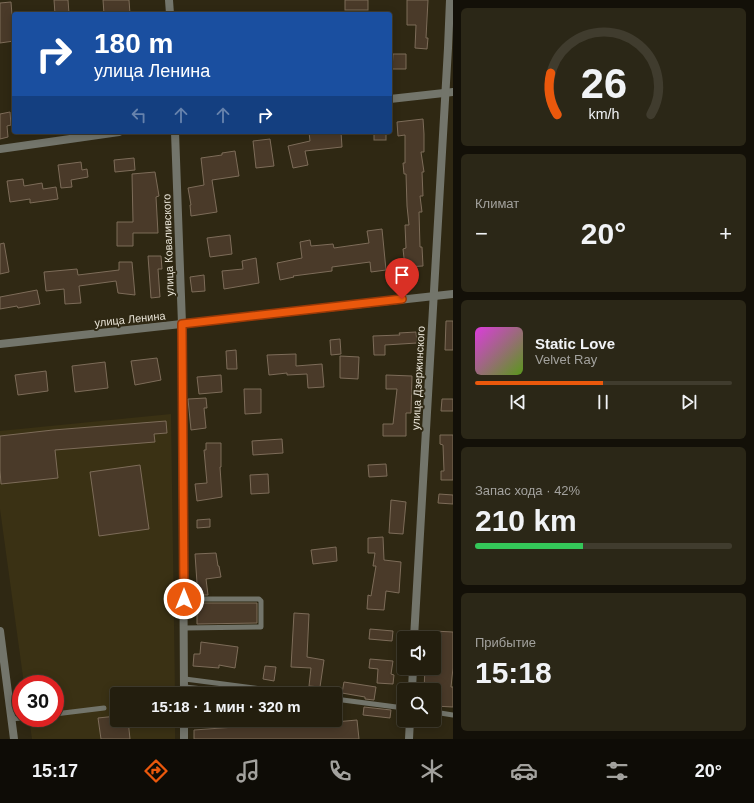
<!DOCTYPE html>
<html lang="ru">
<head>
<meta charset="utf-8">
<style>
	:root { --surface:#231e0e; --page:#2b2717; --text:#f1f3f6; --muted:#a3a29e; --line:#403c2e; --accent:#ea580c }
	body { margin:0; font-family:Helvetica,sans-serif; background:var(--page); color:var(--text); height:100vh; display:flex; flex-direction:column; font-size:15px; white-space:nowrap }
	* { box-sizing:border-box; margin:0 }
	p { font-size:13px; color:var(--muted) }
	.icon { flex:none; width:22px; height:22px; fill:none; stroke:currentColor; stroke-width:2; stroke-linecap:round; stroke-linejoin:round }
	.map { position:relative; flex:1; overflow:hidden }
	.drawer { display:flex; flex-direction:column; gap:8px; padding:8px; background:#131008; width:301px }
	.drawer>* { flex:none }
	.hud { position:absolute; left:12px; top:12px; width:380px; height:122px; border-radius:4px; box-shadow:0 2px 10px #0003,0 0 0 1px var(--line); background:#1a4fa0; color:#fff; overflow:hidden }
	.fabs { position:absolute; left:397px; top:631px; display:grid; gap:8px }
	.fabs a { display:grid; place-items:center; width:44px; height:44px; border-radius:4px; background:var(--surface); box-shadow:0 2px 10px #0003,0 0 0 1px var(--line); font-size:20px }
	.speed { position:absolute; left:12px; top:675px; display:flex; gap:8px; font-size:20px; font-weight:700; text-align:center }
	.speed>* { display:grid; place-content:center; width:52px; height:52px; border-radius:50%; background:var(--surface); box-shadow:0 2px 10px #0003,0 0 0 1px var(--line); line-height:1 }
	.speed .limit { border:6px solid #d22; background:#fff; color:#111 }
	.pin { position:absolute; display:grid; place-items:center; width:34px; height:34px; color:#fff; margin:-41px -17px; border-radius:50% 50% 50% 0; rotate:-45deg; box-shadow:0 0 4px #0007 }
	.pin .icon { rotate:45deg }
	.me { position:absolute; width:44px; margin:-22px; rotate:0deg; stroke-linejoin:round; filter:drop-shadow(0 0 3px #0008) }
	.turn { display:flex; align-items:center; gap:14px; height:84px; padding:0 16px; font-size:18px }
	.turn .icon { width:52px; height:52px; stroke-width:2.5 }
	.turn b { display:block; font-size:28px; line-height:34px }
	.lanes { display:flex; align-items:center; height:38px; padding:0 16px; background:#0003; justify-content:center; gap:20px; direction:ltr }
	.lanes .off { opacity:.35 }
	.big { font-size:30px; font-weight:800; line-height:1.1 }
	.drawer .widget { flex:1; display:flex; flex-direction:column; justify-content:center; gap:6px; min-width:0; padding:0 14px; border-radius:6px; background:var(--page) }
	.drawer .dial { align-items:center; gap:0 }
	.dial svg { height:104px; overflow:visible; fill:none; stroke:var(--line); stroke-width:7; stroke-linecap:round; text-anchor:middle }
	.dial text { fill:var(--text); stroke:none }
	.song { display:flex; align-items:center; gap:12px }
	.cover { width:48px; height:48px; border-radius:6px; background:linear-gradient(135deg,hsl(300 70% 55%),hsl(90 70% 35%)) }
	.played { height:4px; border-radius:2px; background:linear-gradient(90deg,var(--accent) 50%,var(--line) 50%) }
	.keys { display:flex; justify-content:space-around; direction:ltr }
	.heat { display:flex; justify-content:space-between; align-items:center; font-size:22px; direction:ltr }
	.charge { height:6px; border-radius:3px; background:linear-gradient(90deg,#34c759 42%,var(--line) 0) }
	.trip { position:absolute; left:110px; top:687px; width:232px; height:40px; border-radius:4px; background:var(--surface); box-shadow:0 2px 10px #0003,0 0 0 1px var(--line); font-weight:800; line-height:40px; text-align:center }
	.menu { display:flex; height:64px; justify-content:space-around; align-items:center; background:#0e0c06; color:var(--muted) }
	.menu .icon { width:28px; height:28px }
	.menu .selected { color:var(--accent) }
	.menu b { font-size:18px; color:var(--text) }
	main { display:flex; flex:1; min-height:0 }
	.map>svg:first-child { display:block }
</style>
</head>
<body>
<main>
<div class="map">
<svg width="453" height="739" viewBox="0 0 453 739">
	<rect width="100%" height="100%" fill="#2f2813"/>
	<path fill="#3a3114" d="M171,414L175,694H117V720H175V739H32L29,718H55V684H24L0,509V431Z"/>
	<g fill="#4a3a29" stroke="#7d6c59">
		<path d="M54,0H68L69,14H55Z"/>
		<path d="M103,0H129L130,14H104Z"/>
		<rect x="345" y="0" width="23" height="10"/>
		<path d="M407,0H428L426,38H428L427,49L415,48L416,25H407Z"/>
		<path d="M11,2L14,41L0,43V3Z"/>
		<path d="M393,54H406V69H392Z"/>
		<path d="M10,112L11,125L7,126L8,137L0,139V114Z"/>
		<path d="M423,119L424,134V152H421L424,172H422L423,196H420L422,212H419L420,247H422L423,266L405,267L403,249L406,248L405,225H409L407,206L406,174H404L403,163H405V135L398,136L397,122Z"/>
		<path d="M309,132H341L342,147L305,151L308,165L293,168L288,146L310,141Z"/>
		<rect x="374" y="132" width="12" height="8"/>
		<path d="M270,139L274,166L256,168L253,141Z"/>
		<path d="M235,151L239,176L212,180L217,212L191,216L190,205H191L188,188L204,185L201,158L222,155V153Z"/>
		<path d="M134,158L135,170L115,172L114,160Z"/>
		<path d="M81,162L82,170L87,169L88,177L71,180L72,187L61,188L58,165Z"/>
		<path d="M155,172L159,196L156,197L158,233H133V246H117V222H133L132,174Z"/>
		<path d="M23,179L24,186L42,183L43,189L56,187L58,199L30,203V199L10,202L7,181Z"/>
		<path d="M382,229L386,270L371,272L370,262L332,267V271L293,276L294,277L280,280L277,263L302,258L300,242L310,240L311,246L333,244L334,248L369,243L367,231Z"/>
		<path d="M230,235L232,254L210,257L207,238Z"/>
		<path d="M4,243L9,272L0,274V244Z"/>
		<path d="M148,256H161L162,269H158L160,297L151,298Z"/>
		<path d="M256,258L259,283L224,289L222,271L243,269L242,261Z"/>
		<path d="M119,262H132L135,295L118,293L116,281L79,286L81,303L65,304L64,289L46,291L44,272L77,269L78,275L119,270Z"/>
		<path d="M204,275L205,291L192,292L190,277Z"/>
		<path d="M37,290L40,304L18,308L17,306L0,309V297Z"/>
		<path d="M446,321H453V350H445Z"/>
		<path d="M416,332L417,343L385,345V355H374L373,336L400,335L399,333Z"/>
		<path d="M340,339L341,354L331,355L330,340Z"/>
		<path d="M236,350L237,369H227L226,351Z"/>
		<path d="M296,354V366L322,364L324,387L308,388L307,374L287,375V373L269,375L267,355Z"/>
		<path d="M340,356L359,357L358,379L340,378Z"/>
		<path d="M157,358L161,380L135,385L131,361Z"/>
		<path d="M105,362L108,388L75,392L72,366Z"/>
		<path d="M46,371L48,391L18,395L15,375Z"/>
		<path d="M221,375L222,392L199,394L197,377Z"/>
		<path d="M386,375L412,376L411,413H406V436H383V424H393L397,389H386Z"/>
		<path d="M244,389H261V413L245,414Z"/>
		<path d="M206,398L207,408H204L206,428L191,430L188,399Z"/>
		<path d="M442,399H453V411H441Z"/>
		<path d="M166,421L167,433L154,434L155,442L55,450L58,478L1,484L0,470V436L53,430Z"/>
		<path d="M440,435H453V480H441V471H444L443,445L440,444Z"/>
		<path d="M282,439L283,453L253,455L252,441Z"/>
		<path d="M206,443H221V467H220L222,497L197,501L195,484L207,483L204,450H206Z"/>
		<path d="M386,464L387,476L369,477L368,465Z"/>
		<path d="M140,465L149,529L99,536L90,472Z"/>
		<path d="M268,474L269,493L251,494L250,475Z"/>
		<path d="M439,494L453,495V504L438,503Z"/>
		<path d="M391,500L406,502L403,534L389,533Z"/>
		<path d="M210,519V527L197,528V520Z"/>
		<path d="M383,537L384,560L401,562L399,593L386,591L384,610L367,609L368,595L371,596L376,566H373L375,553H368V538Z"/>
		<path d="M336,547L337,561L313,564L311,550Z"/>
		<path d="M216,553L218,566H219L221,577L206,579L208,595H197V592H195L194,584L197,583L195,554Z"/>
		<path d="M197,603H257V623L197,624Z"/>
		<path d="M294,613L309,614L307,657L324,660L320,687L309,686L311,668L291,667Z"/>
		<path d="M370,629L393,631L392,641L369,639Z"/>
		<path d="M434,631L453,632V668L451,687H453V707L434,706V690H424L425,668H434Z"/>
		<path d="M201,642L238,647L235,668L219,665V668L193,666L194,654H200Z"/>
		<path d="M370,659L393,661L391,674L394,675L393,684L377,683L378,669L369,668Z"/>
		<path d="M265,666L276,667L274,681L263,679Z"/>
		<path d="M344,682L376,687L374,700L365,699V697L342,693Z"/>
		<path d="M364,707L391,710L390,718L363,715Z"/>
		<path d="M117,716V720H128L130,739H101L98,718Z"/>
		<path d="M234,720H258V727L313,722V724L357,720L359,739H194V730L235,727Z"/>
	</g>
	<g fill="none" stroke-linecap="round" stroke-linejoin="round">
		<g stroke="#73756b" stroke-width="5">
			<path d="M184,599H259L261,601V627L184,628"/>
			<path d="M185,679L299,694"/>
			<path d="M185,687L247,694"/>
			<path d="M335,699L404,708"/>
			<path d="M434,712L453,715"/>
			<path d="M55,714L104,708"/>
			<path d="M11,719L21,718"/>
		</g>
		<g stroke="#73756b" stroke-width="8">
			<path d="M169,0L170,14"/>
			<path d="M390,99L453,92"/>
			<path d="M175,132L182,324L184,694"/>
			<path d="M0,149L119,132"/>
			<path d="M0,631L14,739"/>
			<path d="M414,638L448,48L450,0"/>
			<path d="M412,690L413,668"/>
			<path d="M184,739V720"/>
			<path d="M409,739L410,720"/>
		</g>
		<path stroke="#73756b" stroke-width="8" d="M0,344L453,294"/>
	</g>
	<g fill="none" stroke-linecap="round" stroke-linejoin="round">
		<g stroke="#983908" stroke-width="10">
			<path id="route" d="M184,599L182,324L402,299"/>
		</g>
		<use href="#route" stroke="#ea580c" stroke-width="7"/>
	</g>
	<g text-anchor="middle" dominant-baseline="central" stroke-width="4" stroke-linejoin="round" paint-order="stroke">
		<g font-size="11" fill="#e9e4d7" stroke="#2f2813">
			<text transform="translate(168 245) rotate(-92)">улица Коваливского</text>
			<text transform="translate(130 319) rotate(-6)">улица Ленина</text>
			<text transform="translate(418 378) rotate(-87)">улица Дзержинского</text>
		</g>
	</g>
</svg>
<div class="fabs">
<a><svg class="icon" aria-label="sound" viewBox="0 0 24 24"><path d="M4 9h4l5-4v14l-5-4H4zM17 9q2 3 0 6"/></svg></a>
<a><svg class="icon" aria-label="search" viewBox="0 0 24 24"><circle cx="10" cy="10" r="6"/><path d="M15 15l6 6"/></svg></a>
</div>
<div class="speed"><div class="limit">30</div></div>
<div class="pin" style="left:402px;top:299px;background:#d93025"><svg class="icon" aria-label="arrive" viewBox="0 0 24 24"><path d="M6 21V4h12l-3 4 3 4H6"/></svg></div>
<svg class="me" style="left:184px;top:599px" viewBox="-20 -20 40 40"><circle r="17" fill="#ea580c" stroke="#fff" stroke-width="3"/><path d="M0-11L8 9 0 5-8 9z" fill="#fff"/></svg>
<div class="trip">15:18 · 1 мин · 320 m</div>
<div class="hud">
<div class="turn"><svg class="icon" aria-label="right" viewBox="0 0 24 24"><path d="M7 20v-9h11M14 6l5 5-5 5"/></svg><div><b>180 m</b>улица Ленина</div></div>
<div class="lanes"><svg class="icon off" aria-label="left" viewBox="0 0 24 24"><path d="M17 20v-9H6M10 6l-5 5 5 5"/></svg><svg class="icon off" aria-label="ahead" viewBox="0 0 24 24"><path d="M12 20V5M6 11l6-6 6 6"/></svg><svg class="icon off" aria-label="ahead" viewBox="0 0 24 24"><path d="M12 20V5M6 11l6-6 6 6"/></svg><svg class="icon" aria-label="right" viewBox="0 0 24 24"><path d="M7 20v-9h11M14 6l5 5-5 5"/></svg></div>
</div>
</div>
<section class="drawer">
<div class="widget dial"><svg viewBox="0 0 100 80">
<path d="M14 69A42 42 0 1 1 86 69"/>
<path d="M14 69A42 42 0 0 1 9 37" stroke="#ea580c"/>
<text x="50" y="56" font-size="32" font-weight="700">26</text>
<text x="50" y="72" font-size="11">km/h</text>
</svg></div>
<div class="widget"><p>Климат</p>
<div class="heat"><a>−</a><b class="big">20°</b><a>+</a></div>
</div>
<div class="widget">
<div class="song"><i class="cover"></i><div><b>Static Love</b><p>Velvet Ray</p></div></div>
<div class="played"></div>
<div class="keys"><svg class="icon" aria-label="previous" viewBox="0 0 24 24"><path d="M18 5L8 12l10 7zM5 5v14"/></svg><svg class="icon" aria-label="pause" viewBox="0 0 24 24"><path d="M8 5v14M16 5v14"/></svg><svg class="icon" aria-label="next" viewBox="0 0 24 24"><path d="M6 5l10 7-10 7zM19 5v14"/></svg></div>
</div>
<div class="widget"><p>Запас хода · 42%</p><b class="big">210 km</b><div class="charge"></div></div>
<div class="widget"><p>Прибытие</p><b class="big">15:18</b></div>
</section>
</main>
<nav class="menu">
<b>15:17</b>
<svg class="icon selected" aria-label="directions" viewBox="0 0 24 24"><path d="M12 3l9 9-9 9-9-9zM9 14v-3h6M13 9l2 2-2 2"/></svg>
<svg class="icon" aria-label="music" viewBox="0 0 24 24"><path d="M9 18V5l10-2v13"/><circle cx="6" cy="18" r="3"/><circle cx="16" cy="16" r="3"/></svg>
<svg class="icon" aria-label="phone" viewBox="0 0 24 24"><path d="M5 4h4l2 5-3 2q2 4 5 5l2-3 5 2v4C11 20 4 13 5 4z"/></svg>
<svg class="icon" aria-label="climate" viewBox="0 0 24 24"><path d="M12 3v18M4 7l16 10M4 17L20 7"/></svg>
<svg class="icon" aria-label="car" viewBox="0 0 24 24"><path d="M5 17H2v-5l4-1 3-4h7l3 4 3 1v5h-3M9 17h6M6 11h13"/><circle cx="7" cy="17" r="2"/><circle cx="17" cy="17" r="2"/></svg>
<svg class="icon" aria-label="filters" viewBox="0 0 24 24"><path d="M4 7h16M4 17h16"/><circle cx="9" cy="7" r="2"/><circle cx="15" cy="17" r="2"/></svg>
<b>20°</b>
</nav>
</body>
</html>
